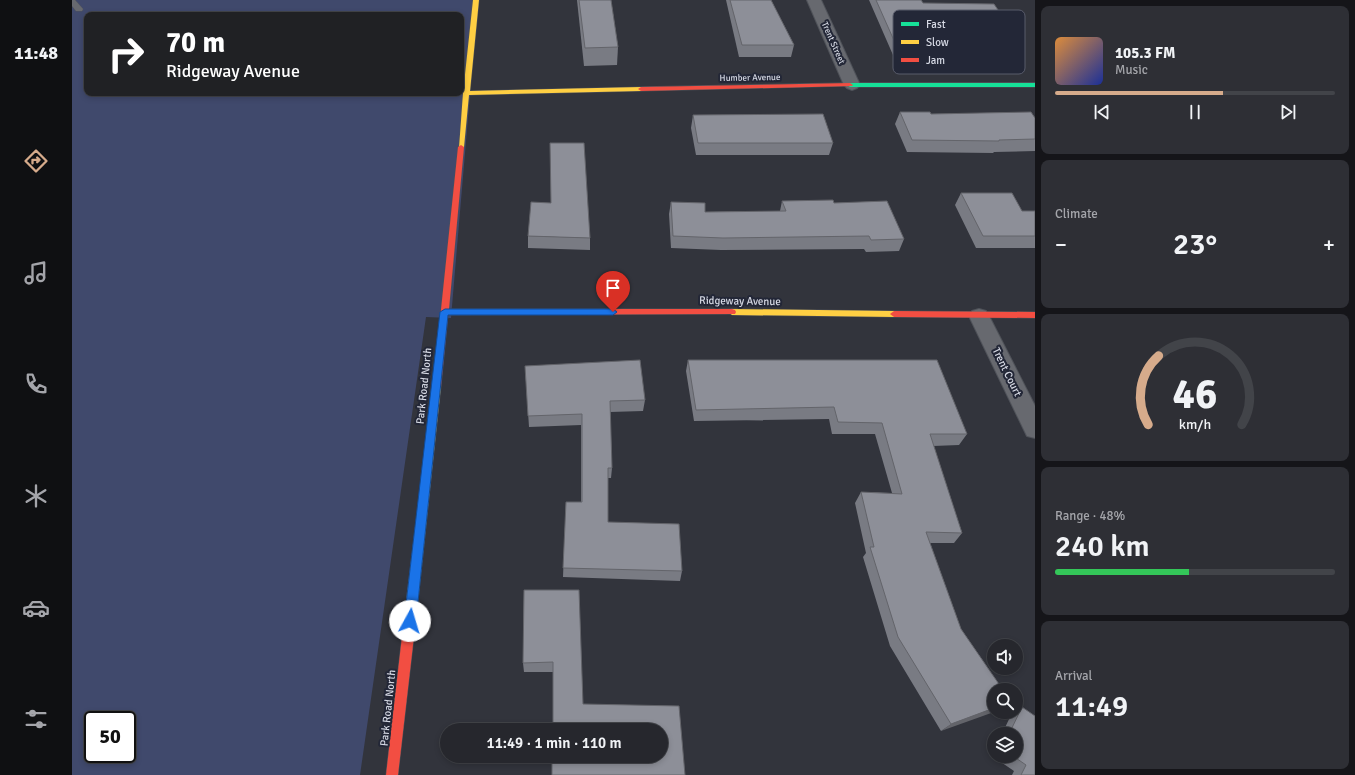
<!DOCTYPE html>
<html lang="en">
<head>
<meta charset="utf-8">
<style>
	:root { --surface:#26272d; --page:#2e2f35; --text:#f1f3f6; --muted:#a4a5aa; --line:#424449; --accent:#d6ab8b }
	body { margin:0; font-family:Signika,sans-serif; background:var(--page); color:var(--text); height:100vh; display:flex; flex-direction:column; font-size:15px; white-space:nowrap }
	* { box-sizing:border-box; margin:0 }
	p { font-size:13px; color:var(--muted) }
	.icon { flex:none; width:22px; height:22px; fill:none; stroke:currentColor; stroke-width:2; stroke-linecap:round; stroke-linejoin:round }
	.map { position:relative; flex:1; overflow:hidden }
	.sheet { display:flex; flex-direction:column; gap:6px; padding:6px; background:#151519; width:320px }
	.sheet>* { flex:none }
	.banner { position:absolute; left:12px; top:12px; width:380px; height:84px; border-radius:8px; box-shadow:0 2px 6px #0003,0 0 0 1px var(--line); background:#202124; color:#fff; overflow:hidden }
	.controls { position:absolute; left:915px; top:639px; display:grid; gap:8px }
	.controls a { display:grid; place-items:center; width:36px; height:36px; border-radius:50%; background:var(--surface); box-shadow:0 2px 6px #0003,0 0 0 1px var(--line); font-size:20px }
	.speed { position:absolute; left:12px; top:711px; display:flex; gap:8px; font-size:20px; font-weight:700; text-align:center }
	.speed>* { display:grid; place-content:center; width:52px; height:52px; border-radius:50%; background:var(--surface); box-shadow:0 2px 6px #0003,0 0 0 1px var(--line); line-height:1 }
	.speed .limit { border:2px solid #111; border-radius:6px; background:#fff; color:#111 }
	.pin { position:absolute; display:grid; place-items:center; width:34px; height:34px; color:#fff; margin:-41px -17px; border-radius:50% 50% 50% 0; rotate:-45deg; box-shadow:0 0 4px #0007 }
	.pin .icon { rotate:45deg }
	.me { position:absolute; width:44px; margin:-22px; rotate:6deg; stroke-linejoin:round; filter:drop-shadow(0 0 3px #0008) }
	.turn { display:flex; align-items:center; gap:14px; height:84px; padding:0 16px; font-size:18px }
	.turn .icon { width:52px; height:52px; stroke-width:2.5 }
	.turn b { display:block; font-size:28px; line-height:34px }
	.big { font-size:30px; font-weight:600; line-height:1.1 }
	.sheet .card { flex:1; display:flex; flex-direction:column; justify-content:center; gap:6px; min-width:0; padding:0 14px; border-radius:8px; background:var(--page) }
	.sheet .dial { align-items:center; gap:0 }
	.dial svg { height:104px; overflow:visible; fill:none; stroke:var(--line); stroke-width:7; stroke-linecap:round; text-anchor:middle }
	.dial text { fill:var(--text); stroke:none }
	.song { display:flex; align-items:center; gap:12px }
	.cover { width:48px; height:48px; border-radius:6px; background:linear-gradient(135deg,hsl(30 70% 55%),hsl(230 70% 35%)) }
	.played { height:4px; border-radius:2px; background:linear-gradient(90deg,var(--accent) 60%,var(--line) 60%) }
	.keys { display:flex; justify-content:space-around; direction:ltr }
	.heat { display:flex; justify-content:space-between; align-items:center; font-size:22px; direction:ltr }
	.charge { height:6px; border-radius:3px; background:linear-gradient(90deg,#34c759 48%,var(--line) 0) }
	.trip { position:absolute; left:368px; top:723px; width:228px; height:40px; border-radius:20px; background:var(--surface); box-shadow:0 2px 6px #0003,0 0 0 1px var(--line); font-weight:600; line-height:40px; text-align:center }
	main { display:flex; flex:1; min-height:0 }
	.tab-bar { display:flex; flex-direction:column; width:72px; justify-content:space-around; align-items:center; background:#0f1012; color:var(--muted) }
	.tab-bar .icon { width:28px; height:28px }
	.tab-bar .on { color:var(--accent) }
	.tab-bar b { font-size:18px; color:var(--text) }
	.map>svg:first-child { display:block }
</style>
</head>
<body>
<main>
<nav class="tab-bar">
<b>11:48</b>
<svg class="icon on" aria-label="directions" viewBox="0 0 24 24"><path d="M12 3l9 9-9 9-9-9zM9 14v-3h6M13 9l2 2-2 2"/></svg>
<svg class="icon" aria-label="music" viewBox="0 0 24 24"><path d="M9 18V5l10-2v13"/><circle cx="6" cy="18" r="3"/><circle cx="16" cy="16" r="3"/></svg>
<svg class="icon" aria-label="phone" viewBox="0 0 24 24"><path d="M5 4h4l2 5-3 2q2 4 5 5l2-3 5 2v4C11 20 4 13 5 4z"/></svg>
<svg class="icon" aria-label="climate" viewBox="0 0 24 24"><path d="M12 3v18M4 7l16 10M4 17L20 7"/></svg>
<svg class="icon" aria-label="car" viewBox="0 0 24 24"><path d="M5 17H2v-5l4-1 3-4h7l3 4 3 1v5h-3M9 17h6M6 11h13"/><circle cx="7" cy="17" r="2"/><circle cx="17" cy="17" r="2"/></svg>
<svg class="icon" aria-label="filters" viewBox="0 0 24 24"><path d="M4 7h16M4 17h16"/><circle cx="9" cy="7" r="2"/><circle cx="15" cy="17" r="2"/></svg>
</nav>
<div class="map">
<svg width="963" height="775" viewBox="0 0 963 775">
	<rect width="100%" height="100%" fill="#32343c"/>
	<path fill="#40496c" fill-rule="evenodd" d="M0,0H406L379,318L354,317L288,775H0ZM15,15H389V93H15ZM21,720H55V754H21Z"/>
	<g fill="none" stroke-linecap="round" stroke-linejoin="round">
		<g stroke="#4f5259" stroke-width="1">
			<path id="lane" d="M0,0H3L11,9L10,11H4L0,6Z"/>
		</g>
		<g stroke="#4f5259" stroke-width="2">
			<g id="street">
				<path d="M735,0H749L788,85L785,88L780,90L775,88L772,85Z"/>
				<path d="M907,309L914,311L917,316L963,406V438L955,436L897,316L900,311Z"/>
			</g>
		</g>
		<g stroke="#4f5259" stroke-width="1">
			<path id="fast" d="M963,83V87H778L775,85L778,83Z"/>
		</g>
		<g stroke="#4f5259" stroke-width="1">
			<g id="slow">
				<path d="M401,0H407L398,91L569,87L572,89L569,91L397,95L392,147L389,149L387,148L391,93Z"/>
				<path d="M660,309L822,311L826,314L822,317L660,315L656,312Z"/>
				<path d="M365,383L368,384L369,386L344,619L342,623L338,624L334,623L332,619L361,386L362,384Z"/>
			</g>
		</g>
		<g stroke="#4f5259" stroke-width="1">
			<g id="jam">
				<path d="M778,83L781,85L780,86L569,91L566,89L569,87Z"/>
				<path d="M389,145L392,147L377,309H660L663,310L664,312L663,314L376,315L369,386L368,388H362L361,386L386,147Z"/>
				<path d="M822,311L963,312V318L822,317L818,314Z"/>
				<path d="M338,614L342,615L344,619L326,775H314L332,619L334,615Z"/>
			</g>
		</g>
		<use href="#lane" fill="#67696f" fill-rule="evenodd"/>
		<use href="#street" fill="#67696f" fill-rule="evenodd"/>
		<use href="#fast" fill="#16e098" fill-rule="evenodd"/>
		<use href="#slow" fill="#ffcf43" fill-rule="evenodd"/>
		<use href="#jam" fill="#f24e42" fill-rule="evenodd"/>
	</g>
	<g fill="#797b83">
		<path d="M505,0H539L546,47L545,65L512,66Z"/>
		<path d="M654,0H699L722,45L719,57H667Z"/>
		<path d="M797,0H849L851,3L949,44L944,54L821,55Z"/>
		<path d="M828,112L859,114L963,118V151L922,152L921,153L835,152L823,124Z"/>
		<path d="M621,115L761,143L757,155H624L619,128Z"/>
		<path d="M889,193L950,211H963V248H904L883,205Z"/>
		<path d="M710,201L762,203L832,239L827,251L794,252L792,249L649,250L599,248L597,214L599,202L633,212L708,211Z"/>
		<path d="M456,236L518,238V250L456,248Z"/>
		<path d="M616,360L895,434L887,445L861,446L890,533L882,543H858L889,629L931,690L869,731L818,646L791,557L794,553L783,503L789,492L820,493L803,434H760L757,419L622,421L614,371Z"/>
		<path d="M453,366L573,400L571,411L538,412L540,468L539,478H536V522L610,571L608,581L491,577L494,502H509V425L457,427Z"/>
		<path d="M452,590L511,704L481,730V672H452L451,663Z"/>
		<path d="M950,707L963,775H940L942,771L920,756L922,750V756H944V734H930L939,715Z"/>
	</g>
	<path fill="#63646a" d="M922,708V712L869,731L879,724Z"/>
	<g fill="#8d8f98" stroke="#63646a">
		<path d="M507,0H539L546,47L513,48Z"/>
		<path d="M658,0H699L722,45H670Z"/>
		<path d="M804,0H849L851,3L922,4L949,44L824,45Z"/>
		<path d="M828,112H858L859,114L959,112L963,118V139L927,140V141L840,140Z"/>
		<path d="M751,114L761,143H626L621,115Z"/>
		<path d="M478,143H512L518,238L456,236L459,202L479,203Z"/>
		<path d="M889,193H940L950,211H963V236H911Z"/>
		<path d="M761,200L762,203L815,201L832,239L799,240L797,236L651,238L601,236L599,202L633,203V212L714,211L710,201Z"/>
		<path d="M568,360L573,400L538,401L540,468H536V522L607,524L610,571L491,568L494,502H510V414L456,416L453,366Z"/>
		<path d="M616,360H865L895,434H858L890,533L854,532L889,629L931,690H922V708L879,724L826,637L798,547H802L789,492L830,494L810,423L766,422L762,407L624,410Z"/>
		<path d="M452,590H507L511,704L607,706L613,775H480V756H589V730H481V662L451,663Z"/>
		<path d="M950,707L963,716V775H949L954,765L941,756H944V734H937Z"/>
	</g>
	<path fill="#1a73e8" stroke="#114b97" d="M373,309H541L545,312L541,315H376L344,621L342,625L338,626L334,625L332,621L368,312Z"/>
	<g text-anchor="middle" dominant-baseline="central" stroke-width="4" stroke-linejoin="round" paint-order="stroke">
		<g font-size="9" fill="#d6d9e4" stroke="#232737">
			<text transform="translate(761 43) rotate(66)">Trent Street</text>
			<text transform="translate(678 78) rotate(-1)">Humber Avenue</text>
		</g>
		<g font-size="11" fill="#d6d9e4" stroke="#232737">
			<text transform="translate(668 301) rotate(1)">Ridgeway Avenue</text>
			<text transform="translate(935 372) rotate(64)">Trent Court</text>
			<text transform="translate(352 386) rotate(-84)">Park Road North</text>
			<text transform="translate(316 708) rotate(-84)">Park Road North</text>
		</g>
	</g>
	<rect x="821" y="10" width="132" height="64" rx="6" fill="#232737" stroke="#595c6b" stroke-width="1"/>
	<rect x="829" y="22" width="18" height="4" fill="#16e098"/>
	<rect x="829" y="40" width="18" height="4" fill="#ffcf43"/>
	<rect x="829" y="58" width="18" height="4" fill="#f24e42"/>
	<g font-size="11" fill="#d6d9e4">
		<text x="854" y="28">Fast</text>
		<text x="854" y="46">Slow</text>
		<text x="854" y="64">Jam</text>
	</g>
</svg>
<div class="controls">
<a><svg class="icon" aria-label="sound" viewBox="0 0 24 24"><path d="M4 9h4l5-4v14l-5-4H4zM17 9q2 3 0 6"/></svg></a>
<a><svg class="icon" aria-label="search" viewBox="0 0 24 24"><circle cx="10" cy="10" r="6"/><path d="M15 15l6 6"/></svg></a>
<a><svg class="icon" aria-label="layers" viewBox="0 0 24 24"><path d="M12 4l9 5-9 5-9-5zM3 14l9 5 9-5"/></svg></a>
</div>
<div class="speed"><div class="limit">50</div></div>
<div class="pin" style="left:541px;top:312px;background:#d93025"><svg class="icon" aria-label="arrive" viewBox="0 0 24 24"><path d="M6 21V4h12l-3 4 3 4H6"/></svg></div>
<svg class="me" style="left:338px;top:621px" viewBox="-20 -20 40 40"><circle r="19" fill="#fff"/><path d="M0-13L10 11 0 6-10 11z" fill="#1a73e8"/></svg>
<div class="trip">11:49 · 1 min · 110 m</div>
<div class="banner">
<div class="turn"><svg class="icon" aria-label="right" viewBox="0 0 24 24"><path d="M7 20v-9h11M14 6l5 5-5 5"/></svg><div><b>70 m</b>Ridgeway Avenue</div></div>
</div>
</div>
<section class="sheet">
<div class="card">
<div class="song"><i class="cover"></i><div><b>105.3 FM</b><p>Music</p></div></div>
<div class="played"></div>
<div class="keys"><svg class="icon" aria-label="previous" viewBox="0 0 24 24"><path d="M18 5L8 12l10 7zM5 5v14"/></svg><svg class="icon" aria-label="pause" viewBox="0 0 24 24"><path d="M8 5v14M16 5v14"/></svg><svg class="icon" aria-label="next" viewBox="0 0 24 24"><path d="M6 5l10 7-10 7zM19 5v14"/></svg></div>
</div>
<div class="card"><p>Climate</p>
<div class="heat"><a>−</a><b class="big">23°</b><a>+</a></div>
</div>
<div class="card dial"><svg viewBox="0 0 100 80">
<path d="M14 69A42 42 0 1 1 86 69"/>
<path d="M14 69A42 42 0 0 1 22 16" stroke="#d6ab8b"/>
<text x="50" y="56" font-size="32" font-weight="700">46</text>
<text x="50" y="72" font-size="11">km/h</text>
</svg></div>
<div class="card"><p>Range · 48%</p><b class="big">240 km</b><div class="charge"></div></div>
<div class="card"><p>Arrival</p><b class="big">11:49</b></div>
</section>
</main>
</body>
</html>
